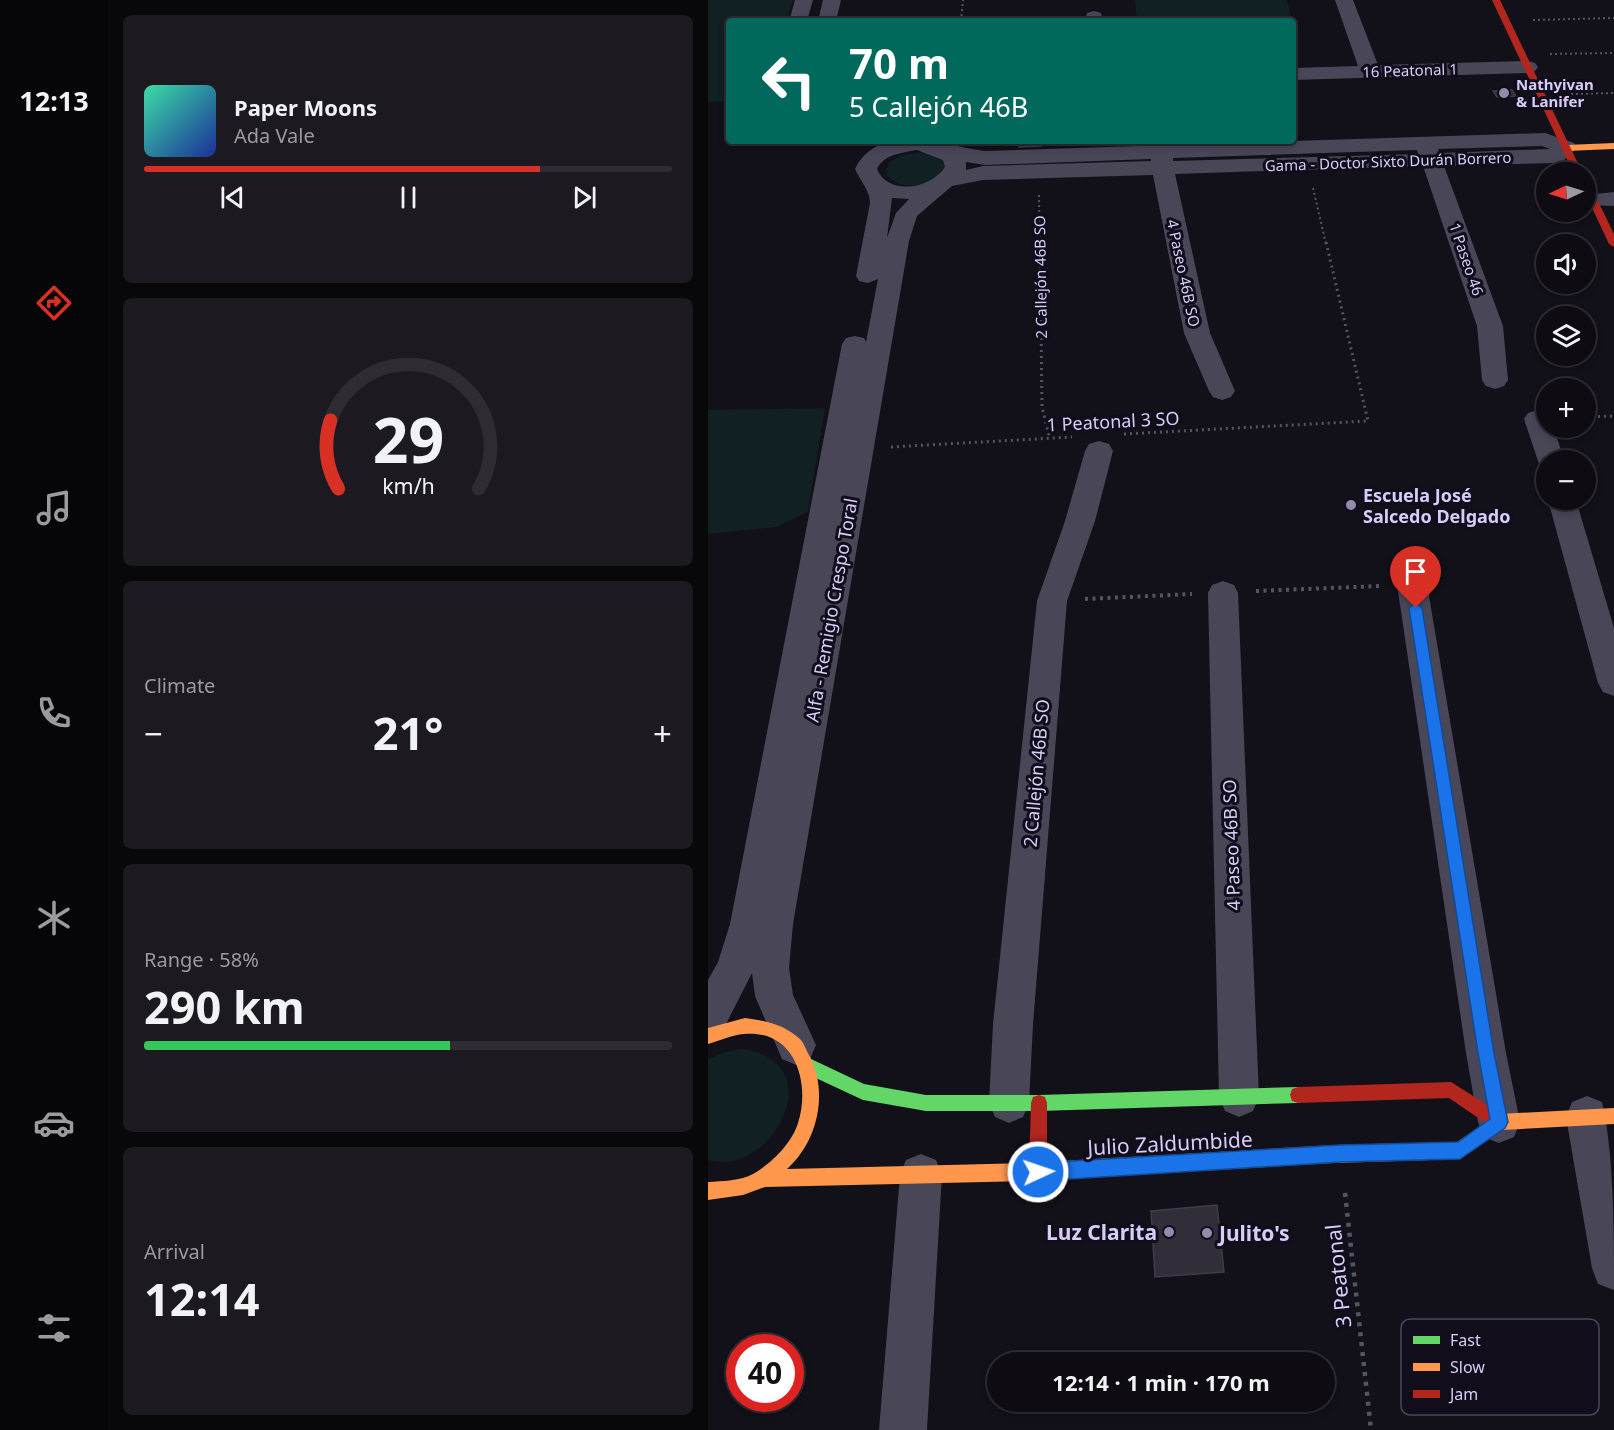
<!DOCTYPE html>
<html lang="en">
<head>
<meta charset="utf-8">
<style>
	:root { --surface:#0e0c12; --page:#1c1a20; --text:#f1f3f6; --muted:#9b9b9f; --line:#2e2c32; --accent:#d93025 }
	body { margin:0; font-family:"Noto Sans",sans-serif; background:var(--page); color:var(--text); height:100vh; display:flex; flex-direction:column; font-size:22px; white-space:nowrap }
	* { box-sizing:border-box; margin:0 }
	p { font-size:20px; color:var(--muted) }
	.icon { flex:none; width:33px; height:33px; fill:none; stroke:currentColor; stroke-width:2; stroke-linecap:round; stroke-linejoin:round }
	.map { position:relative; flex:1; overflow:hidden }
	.drawer { display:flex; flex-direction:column; gap:15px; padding:15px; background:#08070a; width:600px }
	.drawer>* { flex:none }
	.hud { position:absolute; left:18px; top:18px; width:570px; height:126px; border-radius:6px; box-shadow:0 3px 9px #0003,0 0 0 2px var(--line); background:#00695c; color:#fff; overflow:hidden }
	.needle { width:39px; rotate:266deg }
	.controls { position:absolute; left:828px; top:162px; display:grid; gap:12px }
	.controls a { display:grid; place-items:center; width:60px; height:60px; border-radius:50%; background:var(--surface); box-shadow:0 3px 9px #0003,0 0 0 2px var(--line); font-size:30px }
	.speed { position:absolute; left:18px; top:1334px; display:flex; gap:12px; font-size:30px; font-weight:700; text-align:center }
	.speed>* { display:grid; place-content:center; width:78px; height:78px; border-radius:50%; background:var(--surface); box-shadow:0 3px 9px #0003,0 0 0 2px var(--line); line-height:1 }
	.speed .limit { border:9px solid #d22; background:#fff; color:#111 }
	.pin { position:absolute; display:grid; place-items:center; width:51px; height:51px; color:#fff; margin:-62px -26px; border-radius:50% 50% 50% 0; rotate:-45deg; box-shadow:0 0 6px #0007 }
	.pin .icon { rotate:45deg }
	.me { position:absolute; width:66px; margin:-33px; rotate:87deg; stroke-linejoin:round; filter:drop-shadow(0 0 4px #0008) }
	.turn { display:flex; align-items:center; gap:21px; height:126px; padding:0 24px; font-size:27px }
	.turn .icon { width:78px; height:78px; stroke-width:2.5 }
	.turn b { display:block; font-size:42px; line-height:51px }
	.big { font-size:45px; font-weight:700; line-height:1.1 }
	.drawer .widget { flex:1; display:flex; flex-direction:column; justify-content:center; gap:9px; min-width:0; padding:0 21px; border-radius:9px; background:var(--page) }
	.drawer .dial { align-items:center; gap:0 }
	.dial svg { height:156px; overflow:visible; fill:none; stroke:var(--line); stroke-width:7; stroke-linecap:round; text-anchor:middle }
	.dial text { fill:var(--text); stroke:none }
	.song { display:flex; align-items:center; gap:18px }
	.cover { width:72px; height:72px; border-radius:9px; background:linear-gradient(135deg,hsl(160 70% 55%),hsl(230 70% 35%)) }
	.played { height:6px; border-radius:3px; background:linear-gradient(90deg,var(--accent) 75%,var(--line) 75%) }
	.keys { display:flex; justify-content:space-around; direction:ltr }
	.heat { display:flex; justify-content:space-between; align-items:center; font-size:33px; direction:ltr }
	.charge { height:9px; border-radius:4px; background:linear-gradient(90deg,#34c759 58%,var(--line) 0) }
	.trip { position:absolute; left:279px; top:1352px; width:348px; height:60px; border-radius:30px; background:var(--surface); box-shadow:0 3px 9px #0003,0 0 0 2px var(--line); font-weight:700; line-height:60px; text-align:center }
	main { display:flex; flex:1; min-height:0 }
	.tab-bar { display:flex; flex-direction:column; width:108px; justify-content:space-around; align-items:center; background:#060507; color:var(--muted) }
	.tab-bar .icon { width:42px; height:42px }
	.tab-bar .selected { color:var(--accent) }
	.tab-bar b { font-size:27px; color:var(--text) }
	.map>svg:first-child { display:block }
</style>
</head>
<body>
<main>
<nav class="tab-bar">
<b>12:13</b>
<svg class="icon selected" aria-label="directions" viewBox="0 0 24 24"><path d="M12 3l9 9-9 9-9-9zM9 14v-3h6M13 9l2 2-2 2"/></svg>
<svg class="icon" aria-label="music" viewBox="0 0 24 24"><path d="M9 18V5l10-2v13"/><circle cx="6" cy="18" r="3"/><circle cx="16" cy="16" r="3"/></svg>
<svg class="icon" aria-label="phone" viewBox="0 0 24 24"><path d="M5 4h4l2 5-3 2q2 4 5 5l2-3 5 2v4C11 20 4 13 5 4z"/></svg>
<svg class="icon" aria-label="climate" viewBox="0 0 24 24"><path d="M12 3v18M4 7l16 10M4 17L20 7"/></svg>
<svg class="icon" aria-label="car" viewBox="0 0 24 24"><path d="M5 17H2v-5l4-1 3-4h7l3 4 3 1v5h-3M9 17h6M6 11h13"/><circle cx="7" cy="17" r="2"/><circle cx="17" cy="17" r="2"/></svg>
<svg class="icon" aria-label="filters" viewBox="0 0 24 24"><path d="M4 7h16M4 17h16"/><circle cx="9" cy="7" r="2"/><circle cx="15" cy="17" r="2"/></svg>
</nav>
<section class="drawer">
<div class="widget">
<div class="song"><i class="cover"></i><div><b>Paper Moons</b><p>Ada Vale</p></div></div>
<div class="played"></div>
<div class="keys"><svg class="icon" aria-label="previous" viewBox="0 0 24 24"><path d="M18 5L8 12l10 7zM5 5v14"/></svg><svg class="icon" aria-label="pause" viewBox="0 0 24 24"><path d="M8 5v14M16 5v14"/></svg><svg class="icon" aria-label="next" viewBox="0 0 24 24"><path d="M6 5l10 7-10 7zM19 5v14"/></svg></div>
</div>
<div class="widget dial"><svg viewBox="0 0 100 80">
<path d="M14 69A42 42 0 1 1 86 69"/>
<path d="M14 69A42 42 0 0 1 10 34" stroke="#d93025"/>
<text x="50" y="56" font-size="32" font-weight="700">29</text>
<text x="50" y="72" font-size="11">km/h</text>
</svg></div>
<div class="widget"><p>Climate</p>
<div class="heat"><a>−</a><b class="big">21°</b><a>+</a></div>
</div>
<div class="widget"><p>Range · 58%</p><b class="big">290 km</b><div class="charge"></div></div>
<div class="widget"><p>Arrival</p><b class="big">12:14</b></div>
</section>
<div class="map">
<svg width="906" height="1430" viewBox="0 0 906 1430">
	<rect width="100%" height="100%" fill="#121018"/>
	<g fill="#112022">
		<path d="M0,0H85L79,21H21V101L0,102Z"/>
		<path d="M427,0H579L584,21H429Z"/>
		<path d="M213,152L231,155L240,165L236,176C217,183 193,194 178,174L180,163L194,155Z"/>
		<path d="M117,408L100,512L68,527L0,534V410Z"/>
		<path d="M35,1049C126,1063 63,1179 0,1160V1060L16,1052Z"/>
	</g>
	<g fill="#312e3a" stroke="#403b4b" stroke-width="1.5">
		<path d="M804,90L808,96L789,97L785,91Z"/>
		<path d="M311,141H333V146L311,147Z"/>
		<path d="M509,1205L516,1272L447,1277L443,1211Z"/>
	</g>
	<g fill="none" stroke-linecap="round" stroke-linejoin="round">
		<g stroke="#4e5762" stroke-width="2" stroke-dasharray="2 3" stroke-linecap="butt">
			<path d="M825,20L906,18"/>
			<path d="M253,21L255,0"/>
			<path d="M275,21L361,18"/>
			<path d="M842,54L906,53"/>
			<path d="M863,94L906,93"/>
			<path d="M605,188L618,244"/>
			<path d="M331,195L332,244"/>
		</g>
		<g stroke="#4e5762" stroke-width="3" stroke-dasharray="2 4" stroke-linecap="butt">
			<path d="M332,242L334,407L342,439"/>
			<path d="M878,417L906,416"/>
			<path d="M416,434L660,421L618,242"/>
			<path d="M183,447L364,437"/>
		</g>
		<g stroke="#4e5762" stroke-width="4" stroke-dasharray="3 4.5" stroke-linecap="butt">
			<path d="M548,591L672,586"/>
			<path d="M377,599L484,594"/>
		</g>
		<path stroke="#4e5762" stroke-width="4.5" stroke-dasharray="4 6" stroke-linecap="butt" d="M637,1193L663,1430"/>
		<g fill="#484657" fill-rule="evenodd">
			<path d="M87,0H105L99,21H81Z"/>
			<path d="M115,0H133L128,21H110Z"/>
			<path d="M627,0H645L670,65L820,61L827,63L830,67L827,71L820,73L585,80V68L650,66Z"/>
			<path d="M386,11L393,13L395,21H377L379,13Z"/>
			<path d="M837,133L866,143L869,148L855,161L847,163L736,166L795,326L800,380L796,386L787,389L778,386L774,380L769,326L715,166L467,174L502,333L527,391L523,397L514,400L505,397L501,391L476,333L445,175L275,180L244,186L209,216L201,241L85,924L81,968L85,995L108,1045L102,1059L88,1065L74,1059L47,996L44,973L14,1032L0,1038V980L10,962L22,924L134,344L138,338L147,336L156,338L158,342L170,279L160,283L151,281L148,276L162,203C162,190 152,181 147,169C170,121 237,146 277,151ZM834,146L842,149L732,153L730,149ZM209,150L235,160L237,167C223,189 180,196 169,169C176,154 194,153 209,150ZM709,150L710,154L465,161V158ZM443,159V161L275,166L258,170V162L277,165ZM184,198L201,199L188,213L179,238Z"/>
			<path d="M906,192V206L878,205V195Z"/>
			<path d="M830,410L838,412V428H846L856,460H838V469L832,467L816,419L820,413Z"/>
			<path d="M391,441L401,444L405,451L387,521L359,601L325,1024L321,1103L315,1117L301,1123L287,1117L281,1103L285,1024L329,601L357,521L377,451L381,444Z"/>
			<path d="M840,500H868L906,628V696L895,692L890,683Z"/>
			<path d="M704,573L715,576L719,584L798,1053L812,1122L806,1137L791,1143L776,1137L770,1122L758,1053L689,584L693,576Z"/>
			<path d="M515,581L526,585L530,593L551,1097L545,1111L531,1117L517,1111L511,1097L500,593L504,585Z"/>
			<path d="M879,1096L894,1102C906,1153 906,1235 906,1290L890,1284L884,1268L858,1117L864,1102Z"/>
			<path d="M213,1154L228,1160L234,1175L219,1430H171L192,1175L198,1160Z"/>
		</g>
		<g fill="#63d668" fill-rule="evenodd">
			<path d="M101,1058L156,1084L218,1095H331L590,1087L596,1089L598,1095L596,1101L590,1103L331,1111H218L155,1100L95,1072L93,1066L95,1060Z"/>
			<path d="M626,1145L632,1148L635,1154L632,1160L626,1163L319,1181L313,1178L310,1172L313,1166L319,1163Z"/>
		</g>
		<g fill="#ff974d" fill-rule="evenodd">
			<path d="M906,143V149L858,151L854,148L858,145Z"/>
			<path d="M37,1018C58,1021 75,1024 92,1039C96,1043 98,1050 101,1055C121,1091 110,1142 79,1169L319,1163L325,1166L328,1172L325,1178L319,1181L57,1187L35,1195L0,1200V1182C14,1181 33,1181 45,1174C63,1164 84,1143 90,1123C103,1083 87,1029 36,1034C24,1035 11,1041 0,1044V1028Z"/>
			<path d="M906,1108V1124L794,1130L752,1159L626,1163L620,1160L617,1154L620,1148L626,1145L749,1142L791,1114Z"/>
		</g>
		<g fill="#b3261e" fill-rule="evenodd">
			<path d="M784,0H792L874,172H865Z"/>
			<path d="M878,184L883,187L906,234V247L901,244L878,195Z"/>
			<path d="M743,1082L797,1116L799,1122L797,1128L791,1130L785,1128L741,1098L590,1103L584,1101L582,1095L584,1089L590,1087Z"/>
			<path d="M331,1095L337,1097L339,1103V1172L336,1178L330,1181L324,1178L321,1172L323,1103L325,1097Z"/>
		</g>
	</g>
	<path fill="#1a73e8" stroke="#114b97" stroke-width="1.5" d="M708,603L714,608L786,1053L800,1122L797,1128L752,1159L633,1162L330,1181L324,1178L321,1172L324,1166L330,1163L633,1145L750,1142L782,1119L770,1053L701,608Z"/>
	<g fill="#928baa" stroke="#110d1b" stroke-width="2">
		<circle cx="796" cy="93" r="6"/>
		<circle cx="643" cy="505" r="6"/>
		<circle cx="461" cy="1232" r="6"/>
		<circle cx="499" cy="1233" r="6"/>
	</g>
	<g text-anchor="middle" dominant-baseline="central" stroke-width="6" stroke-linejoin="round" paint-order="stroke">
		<g font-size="15" fill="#d7cdf9" stroke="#110d1b">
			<text transform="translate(702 70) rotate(-2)">16 Peatonal 1</text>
			<text transform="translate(680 161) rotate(-2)">Gama - Doctor Sixto Durán Borrero</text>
			<text transform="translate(759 259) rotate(71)">1 Paseo 46</text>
			<text transform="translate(476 273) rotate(78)">4 Paseo 46B SO</text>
			<text transform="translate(332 277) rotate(-91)">2 Callejón 46B SO</text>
		</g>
		<g font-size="15" font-weight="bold" fill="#d7cdf9" stroke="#110d1b" text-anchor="start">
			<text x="808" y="84">Nathyivan<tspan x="808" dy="17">&amp; Lanifer</tspan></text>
		</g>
		<g font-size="18" fill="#d7cdf9" stroke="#110d1b">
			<text transform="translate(405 421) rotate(-3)">1 Peatonal 3 SO</text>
			<text transform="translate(123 610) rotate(-80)">Alfa - Remigio Crespo Toral</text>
			<text transform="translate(328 773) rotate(-85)">2 Callejón 46B SO</text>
			<text transform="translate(523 845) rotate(-92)">4 Paseo 46B SO</text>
		</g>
		<g font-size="18" font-weight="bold" fill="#d7cdf9" stroke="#110d1b" text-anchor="start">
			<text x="655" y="495">Escuela José<tspan x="655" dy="21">Salcedo Delgado</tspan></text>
		</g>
		<g font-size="21" fill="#d7cdf9" stroke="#110d1b">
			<text transform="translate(462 1143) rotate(-3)">Julio Zaldumbide</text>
			<text transform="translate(630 1276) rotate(-96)">3 Peatonal</text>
		</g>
		<g font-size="21" font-weight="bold" fill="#d7cdf9" stroke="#110d1b" text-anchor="end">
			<text x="449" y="1232">Luz Clarita</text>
			<text x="511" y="1233" text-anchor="start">Julito's</text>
		</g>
	</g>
	<rect x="693" y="1319" width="198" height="96" rx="9" fill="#110d1b" stroke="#4c475e" stroke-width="1.5"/>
	<rect x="705" y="1336" width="27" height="8" fill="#63d668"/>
	<rect x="705" y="1363" width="27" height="8" fill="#ff974d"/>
	<rect x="705" y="1390" width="27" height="8" fill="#b3261e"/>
	<g font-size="16" fill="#d7cdf9">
		<text x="742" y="1346">Fast</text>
		<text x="742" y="1373">Slow</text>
		<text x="742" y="1400">Jam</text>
	</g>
</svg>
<div class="controls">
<a><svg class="needle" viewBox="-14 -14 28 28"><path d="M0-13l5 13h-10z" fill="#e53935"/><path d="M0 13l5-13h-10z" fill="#9b9b9f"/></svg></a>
<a><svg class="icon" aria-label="sound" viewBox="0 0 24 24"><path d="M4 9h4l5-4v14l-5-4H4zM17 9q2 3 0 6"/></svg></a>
<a><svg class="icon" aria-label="layers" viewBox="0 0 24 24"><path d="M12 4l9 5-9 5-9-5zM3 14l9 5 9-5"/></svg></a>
<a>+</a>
<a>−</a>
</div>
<div class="speed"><div class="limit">40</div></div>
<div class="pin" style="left:708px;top:608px;background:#d93025"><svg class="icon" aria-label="arrive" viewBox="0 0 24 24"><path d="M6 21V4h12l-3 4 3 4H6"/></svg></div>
<svg class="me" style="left:330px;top:1172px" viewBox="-20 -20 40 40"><circle r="17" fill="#1a73e8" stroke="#fff" stroke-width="3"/><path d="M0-11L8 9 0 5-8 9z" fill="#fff"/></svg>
<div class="trip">12:14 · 1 min · 170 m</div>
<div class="hud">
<div class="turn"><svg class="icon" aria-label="left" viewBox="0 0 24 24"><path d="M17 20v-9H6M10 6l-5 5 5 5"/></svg><div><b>70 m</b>5 Callejón 46B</div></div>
</div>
</div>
</main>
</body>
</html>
